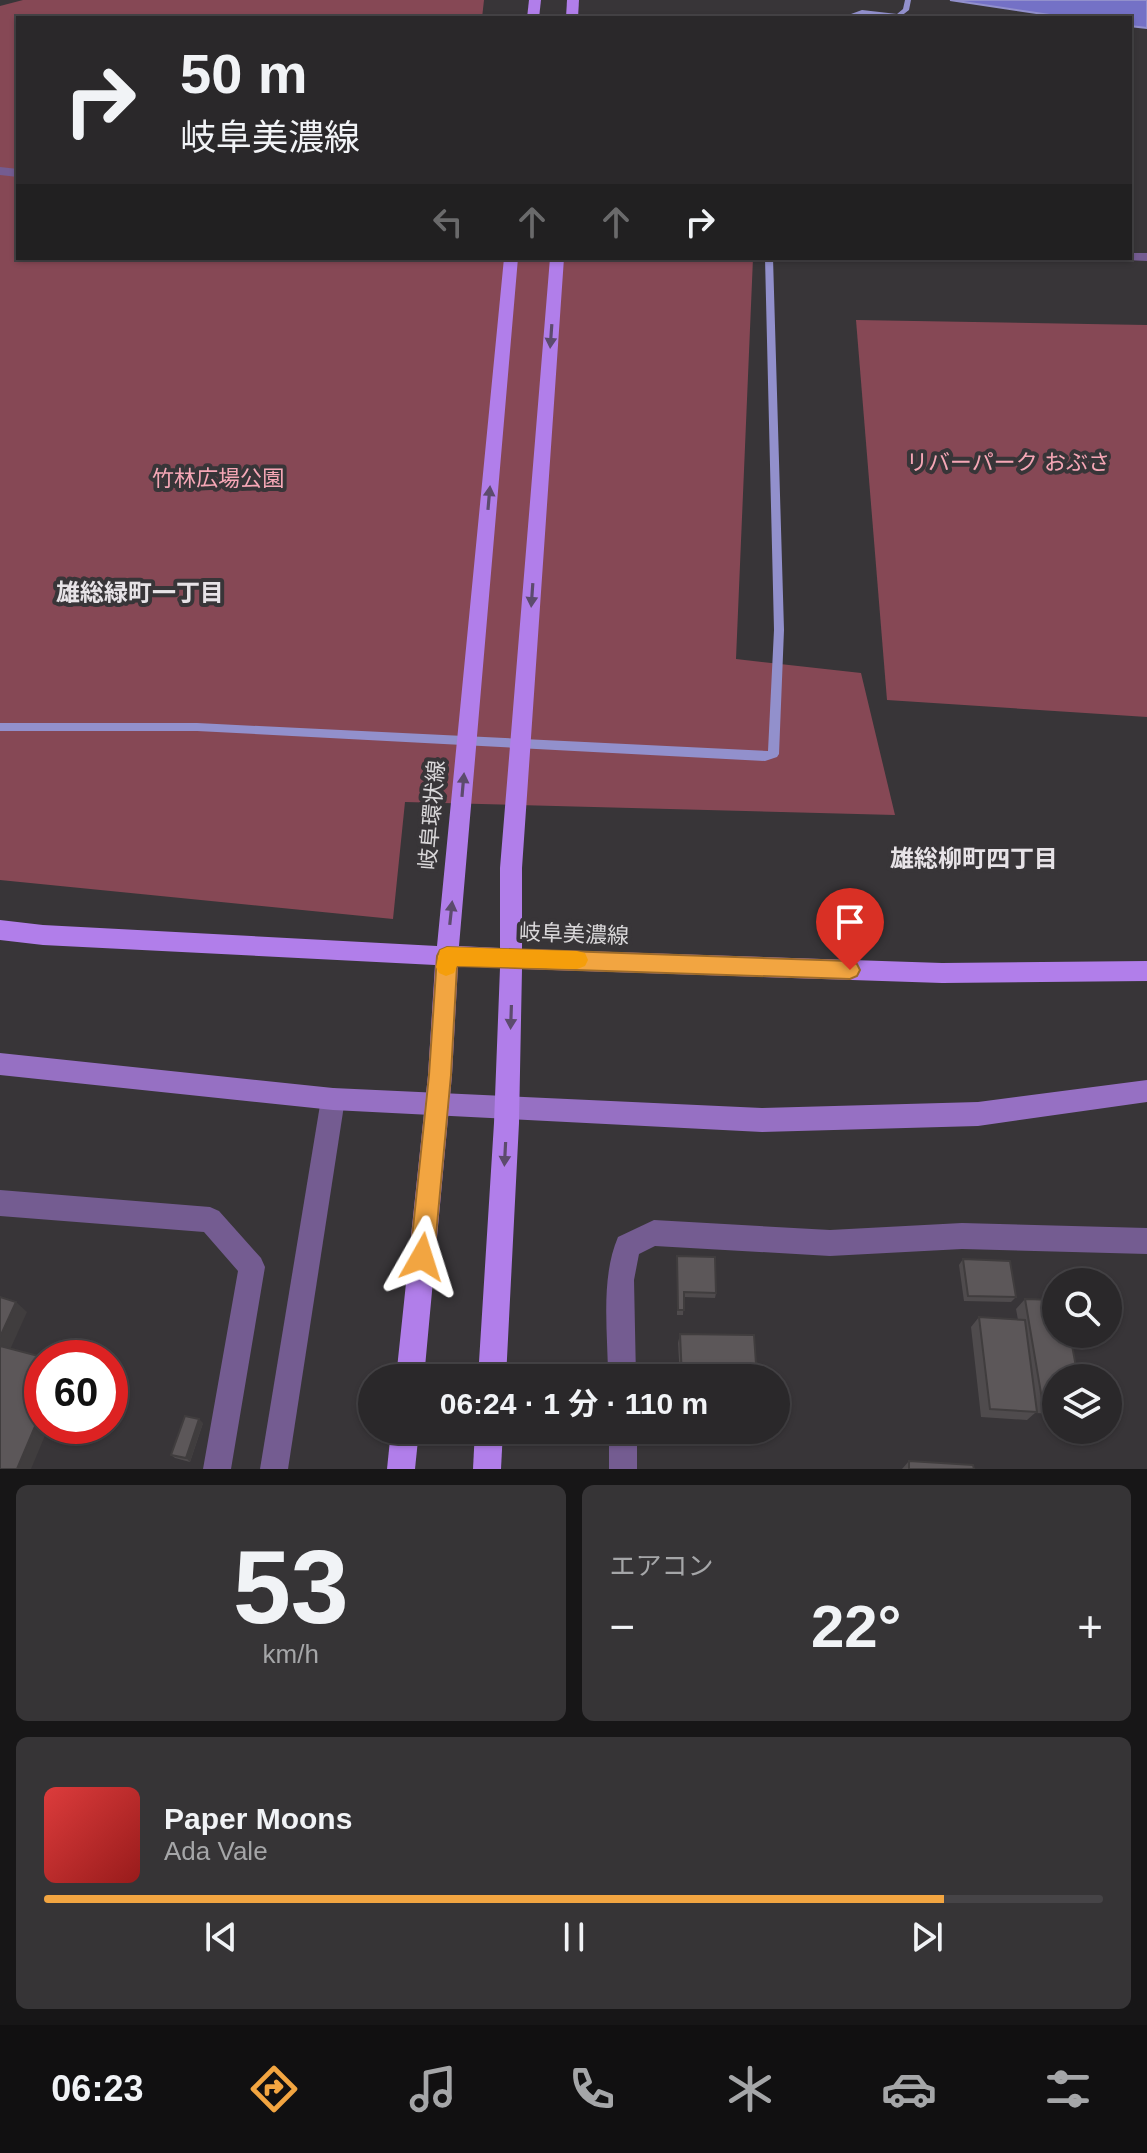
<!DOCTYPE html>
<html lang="ja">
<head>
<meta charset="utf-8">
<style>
	:root { --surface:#2a282a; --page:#363436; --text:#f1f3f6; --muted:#a5a6a8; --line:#464447; --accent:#f2a541 }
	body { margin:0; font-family:Helvetica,"Noto Sans JP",sans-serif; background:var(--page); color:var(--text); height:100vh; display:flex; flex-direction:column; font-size:30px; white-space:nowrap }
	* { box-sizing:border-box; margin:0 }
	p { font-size:26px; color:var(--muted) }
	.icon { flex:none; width:44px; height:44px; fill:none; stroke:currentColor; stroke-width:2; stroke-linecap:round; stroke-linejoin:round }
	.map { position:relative; height:1469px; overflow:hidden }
	.sheet { display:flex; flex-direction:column; gap:16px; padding:16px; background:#171617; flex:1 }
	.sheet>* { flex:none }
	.hud { position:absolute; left:16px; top:16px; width:1116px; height:244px; border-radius:0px; box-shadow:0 2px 6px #0004,0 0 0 2px var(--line); background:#2a282a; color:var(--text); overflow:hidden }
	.fabs { position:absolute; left:1042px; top:1268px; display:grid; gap:16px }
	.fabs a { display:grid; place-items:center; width:80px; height:80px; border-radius:50%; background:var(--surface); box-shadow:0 2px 6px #0004,0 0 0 2px var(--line); font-size:40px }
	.speed { position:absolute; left:24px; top:1340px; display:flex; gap:16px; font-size:40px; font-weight:700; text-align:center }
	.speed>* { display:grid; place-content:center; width:104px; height:104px; border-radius:50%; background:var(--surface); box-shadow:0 2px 6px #0004,0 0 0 2px var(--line); line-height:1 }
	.speed .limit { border:12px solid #d22; background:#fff; color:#111 }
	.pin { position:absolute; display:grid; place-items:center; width:68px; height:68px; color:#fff; margin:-82px -34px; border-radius:50% 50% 50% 0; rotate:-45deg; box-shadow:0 0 8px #0007 }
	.pin .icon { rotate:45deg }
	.me { position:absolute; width:88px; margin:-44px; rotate:6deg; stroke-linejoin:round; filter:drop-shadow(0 0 6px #0008) }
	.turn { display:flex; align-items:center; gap:28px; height:168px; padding:0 32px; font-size:36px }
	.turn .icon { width:104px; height:104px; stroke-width:2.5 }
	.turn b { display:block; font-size:56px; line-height:68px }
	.lanes { display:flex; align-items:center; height:76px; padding:0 32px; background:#0003; justify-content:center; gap:40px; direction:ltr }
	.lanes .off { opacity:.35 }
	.big { font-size:60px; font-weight:700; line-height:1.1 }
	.sheet .tile { flex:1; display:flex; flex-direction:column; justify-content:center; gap:12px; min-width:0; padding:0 28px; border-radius:12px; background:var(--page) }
	.sheet .dial { align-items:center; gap:0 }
	.dial b { font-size:104px; line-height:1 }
	.song { display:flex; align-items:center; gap:24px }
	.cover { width:96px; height:96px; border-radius:12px; background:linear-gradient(135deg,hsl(0 70% 55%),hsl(0 70% 35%)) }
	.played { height:8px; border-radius:4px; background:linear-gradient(90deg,var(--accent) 85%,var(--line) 85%) }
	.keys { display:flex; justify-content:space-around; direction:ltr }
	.heat { display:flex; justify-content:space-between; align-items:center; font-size:44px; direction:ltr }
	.sheet .tiles { flex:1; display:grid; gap:16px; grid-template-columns:1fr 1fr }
	.tile:last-child { grid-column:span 2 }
	.trip { position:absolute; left:358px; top:1364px; width:432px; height:80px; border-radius:40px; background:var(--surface); box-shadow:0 2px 6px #0004,0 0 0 2px var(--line); font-weight:700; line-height:80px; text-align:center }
	.menu { display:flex; height:128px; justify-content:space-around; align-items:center; background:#111011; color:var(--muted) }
	.menu .icon { width:56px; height:56px }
	.menu .selected { color:var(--accent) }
	.menu b { font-size:36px; color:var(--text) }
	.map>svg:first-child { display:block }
</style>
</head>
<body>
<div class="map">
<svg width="1147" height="1469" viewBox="0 0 1147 1469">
	<rect width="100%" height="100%" fill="#383538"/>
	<g fill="#864855">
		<path d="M23,0H484L482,18H18V258H753L736,659L861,673L895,815L405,802L393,919L0,880V6Z"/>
		<path d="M856,320L1147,325V717L887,700Z"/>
	</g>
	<path fill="#7471c6" stroke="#9290cc" stroke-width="2" d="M950,0H1147V28L1130,26V18H1070Z"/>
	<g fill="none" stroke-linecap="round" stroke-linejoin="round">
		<g fill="#9290cc" fill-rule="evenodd">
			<path d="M905,0H911L909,10L900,17L862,14L850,18H840L862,10L897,14L903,9Z"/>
			<path d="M765,258H773L784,630L779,754L777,757L765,761L197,731H0V723H197L768,751L774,630Z"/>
		</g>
		<g fill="#745c91" fill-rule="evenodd">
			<path d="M0,167L18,169V177L0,175Z"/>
			<path d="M1130,253H1147V261L1125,260L1123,258H1130Z"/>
		</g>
		<g fill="#745c91" fill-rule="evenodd">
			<path d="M333,1088L342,1091L345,1099L288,1469H260L321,1099L324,1091Z"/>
			<path d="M0,1190L210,1207L219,1211L261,1258L265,1267L231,1469H203L238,1271L204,1232L0,1216Z"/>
			<path d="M654,1220L830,1230L962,1223L1147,1228V1254L962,1249L830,1256L655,1246L639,1254L634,1280L636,1378H608C608,1333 600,1279 618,1237Z"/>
			<rect x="609" y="1430" width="28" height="39"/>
		</g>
		<path fill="#9670c3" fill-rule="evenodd" d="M0,1053L333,1088L762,1108L978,1102L1147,1080V1102L978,1126L762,1132L333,1110L0,1075Z"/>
		<g fill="#b17eea" fill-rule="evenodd">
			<path d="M529,0H541L539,18H527Z"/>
			<path d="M567,0H579L578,18H566Z"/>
			<path d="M504,258H518L459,946L500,948V868L550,258H564L522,868V949L942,963L1147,961V981L942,983L522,969L519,1123L506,1378H478L494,1123L500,968L458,966L452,1075L424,1378H396L428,1075L435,965L43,945L0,940V920L43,925L437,946Z"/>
			<path d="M391,1430H419L415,1469H387Z"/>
			<path d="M475,1430H503L501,1469H473Z"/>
		</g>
	</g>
	<g fill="#4f4b4d">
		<path d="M677,1256L716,1293L715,1298L684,1297L683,1315H677Z"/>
		<path d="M963,1259L1016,1297L1011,1302L964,1301L959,1265Z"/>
		<path d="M1025,1299L1056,1378V1414L1035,1413L1027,1420L981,1417L971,1327L979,1317L1018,1320L1016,1309Z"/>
		<path d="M680,1334L757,1378H680L678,1343Z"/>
		<path d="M203,1423L190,1462L175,1458L171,1455Z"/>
		<path d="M909,1461L974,1469H902Z"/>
	</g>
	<g fill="#403d3e">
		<path d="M16,1302L27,1312L8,1354L0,1348V1337Z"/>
		<path d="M42,1410V1426H49L31,1469H17Z"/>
		<path d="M199,1419L203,1423L190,1462L186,1458Z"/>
	</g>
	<g fill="#5c5759" stroke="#403d3e" stroke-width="2">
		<path d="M677,1256L715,1257L716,1293L684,1292V1310H678Z"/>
		<path d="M963,1259L1010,1261L1016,1297L968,1296Z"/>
		<path d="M0,1297L16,1302L0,1337Z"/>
		<path d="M1025,1299L1056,1300V1334H1070L1078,1378H1056V1405H1043Z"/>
		<path d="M979,1317L1025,1320L1037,1412L990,1409Z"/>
		<path d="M680,1334L754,1335L757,1378H682Z"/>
		<path d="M0,1346L46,1358H42V1410L17,1469H0Z"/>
		<path d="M185,1416L199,1419L186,1458L171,1455Z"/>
		<path d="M909,1461L973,1465L974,1469H909Z"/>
	</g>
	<defs><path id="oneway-solid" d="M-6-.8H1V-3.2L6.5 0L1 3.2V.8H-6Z" transform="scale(2)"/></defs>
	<g fill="#5c4b6d">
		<use href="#oneway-solid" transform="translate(551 336) rotate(94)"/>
		<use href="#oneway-solid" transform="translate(489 498) rotate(-85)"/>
		<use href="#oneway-solid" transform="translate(532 595) rotate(94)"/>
		<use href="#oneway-solid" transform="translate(463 785) rotate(-85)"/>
		<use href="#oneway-solid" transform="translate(451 913) rotate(-84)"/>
		<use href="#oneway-solid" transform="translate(511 1017) rotate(92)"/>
		<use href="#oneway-solid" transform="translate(505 1154) rotate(93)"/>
	</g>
	<path fill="#f2a541" stroke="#9d6b2a" stroke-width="2" d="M447,947L850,961L857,964L860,970L857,976L850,979L457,966L451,1075L434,1257L430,1265L422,1269L414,1265L410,1257L429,1075L437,956L440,950Z"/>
	<path fill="#f59e0b" d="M447,947L577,951L585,953L588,960L585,966L577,969L457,966L454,973L446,976L439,973L436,967L440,950Z"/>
	<g text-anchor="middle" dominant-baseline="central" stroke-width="8" stroke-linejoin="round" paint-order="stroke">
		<g font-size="22" fill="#f6a7b6" stroke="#383538">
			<text x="1008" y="462">リバーパーク おぶさ</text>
			<text x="218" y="478">竹林広場公園</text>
		</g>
		<g font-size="22" fill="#d9d7d9" stroke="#383538">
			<text transform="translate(432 815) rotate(-85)">岐阜環状線</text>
			<text transform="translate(574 934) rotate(2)">岐阜美濃線</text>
		</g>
		<g font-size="24" font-weight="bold" fill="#e7e3e7" stroke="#383538">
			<text x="140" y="592">雄総緑町一丁目</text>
			<text x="974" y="858">雄総柳町四丁目</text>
		</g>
	</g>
</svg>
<div class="fabs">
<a><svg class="icon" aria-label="search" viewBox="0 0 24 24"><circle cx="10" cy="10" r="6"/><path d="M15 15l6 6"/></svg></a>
<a><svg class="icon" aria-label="layers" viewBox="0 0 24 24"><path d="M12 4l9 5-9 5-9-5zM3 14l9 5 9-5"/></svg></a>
</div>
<div class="speed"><div class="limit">60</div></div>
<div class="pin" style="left:850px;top:970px;background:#d93025"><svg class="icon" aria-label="arrive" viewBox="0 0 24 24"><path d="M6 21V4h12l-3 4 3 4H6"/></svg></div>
<svg class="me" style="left:422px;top:1257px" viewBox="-20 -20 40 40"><path d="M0-17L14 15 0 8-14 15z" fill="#f2a541" stroke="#fff" stroke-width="4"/></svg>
<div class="trip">06:24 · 1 分 · 110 m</div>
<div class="hud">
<div class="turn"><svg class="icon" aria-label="right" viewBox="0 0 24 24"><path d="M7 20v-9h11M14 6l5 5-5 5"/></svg><div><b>50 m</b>岐阜美濃線</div></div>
<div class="lanes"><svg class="icon off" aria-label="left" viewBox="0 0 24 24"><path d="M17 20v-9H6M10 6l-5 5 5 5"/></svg><svg class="icon off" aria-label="ahead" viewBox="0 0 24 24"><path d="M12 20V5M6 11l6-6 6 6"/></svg><svg class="icon off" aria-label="ahead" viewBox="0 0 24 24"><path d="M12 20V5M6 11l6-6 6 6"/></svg><svg class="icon" aria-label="right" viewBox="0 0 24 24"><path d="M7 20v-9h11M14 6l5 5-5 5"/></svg></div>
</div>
</div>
<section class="sheet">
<div class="tiles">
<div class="tile dial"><b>53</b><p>km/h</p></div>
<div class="tile"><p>エアコン</p>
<div class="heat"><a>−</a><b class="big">22°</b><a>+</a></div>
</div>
<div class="tile">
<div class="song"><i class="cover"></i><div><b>Paper Moons</b><p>Ada Vale</p></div></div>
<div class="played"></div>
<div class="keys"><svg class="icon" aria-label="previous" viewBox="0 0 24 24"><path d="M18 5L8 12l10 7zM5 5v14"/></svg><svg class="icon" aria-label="pause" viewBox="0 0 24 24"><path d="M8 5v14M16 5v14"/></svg><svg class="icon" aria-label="next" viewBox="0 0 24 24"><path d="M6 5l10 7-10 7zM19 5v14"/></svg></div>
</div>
</div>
</section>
<nav class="menu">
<b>06:23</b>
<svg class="icon selected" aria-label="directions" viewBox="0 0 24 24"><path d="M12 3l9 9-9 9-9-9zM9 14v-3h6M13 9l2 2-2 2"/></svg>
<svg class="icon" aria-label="music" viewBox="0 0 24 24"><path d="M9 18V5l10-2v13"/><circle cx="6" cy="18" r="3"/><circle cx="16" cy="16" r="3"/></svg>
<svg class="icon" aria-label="phone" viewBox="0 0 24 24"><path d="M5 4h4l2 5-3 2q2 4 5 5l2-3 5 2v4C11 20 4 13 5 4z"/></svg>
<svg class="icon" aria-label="climate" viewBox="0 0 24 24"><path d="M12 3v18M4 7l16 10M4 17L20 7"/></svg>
<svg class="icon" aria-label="car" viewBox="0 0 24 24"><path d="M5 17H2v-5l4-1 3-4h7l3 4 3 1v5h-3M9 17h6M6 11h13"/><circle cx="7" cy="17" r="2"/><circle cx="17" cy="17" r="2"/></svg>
<svg class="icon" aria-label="filters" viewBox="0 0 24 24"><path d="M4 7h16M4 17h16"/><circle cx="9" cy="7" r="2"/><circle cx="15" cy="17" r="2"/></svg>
</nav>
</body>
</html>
